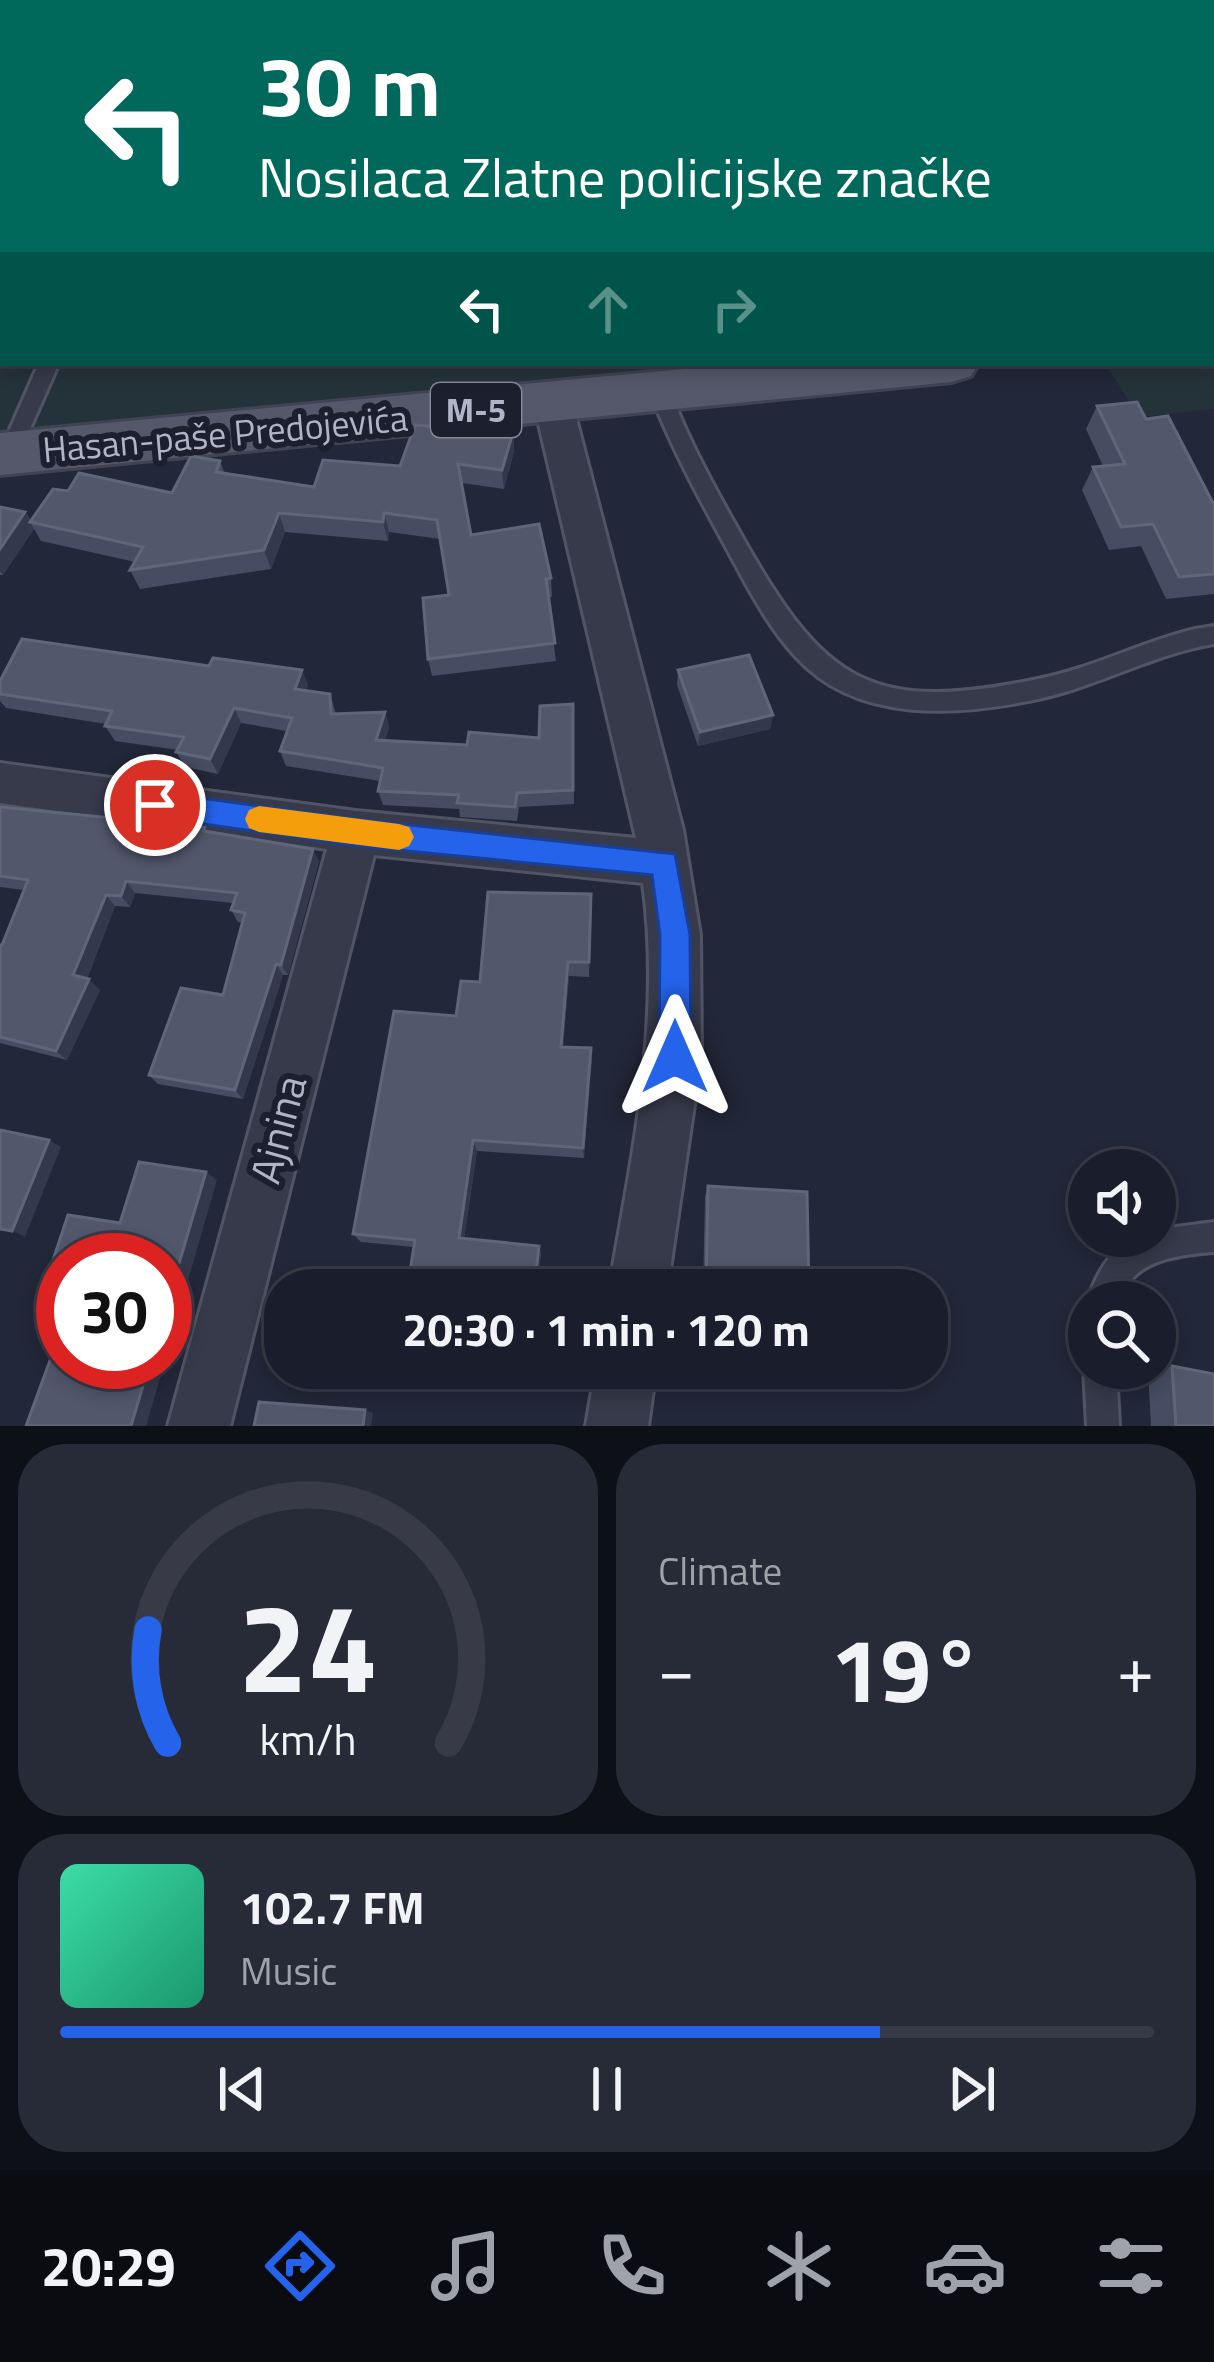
<!DOCTYPE html>
<html lang="en">
<head>
<meta charset="utf-8">
<style>
	:root { --surface:#1a1d2b; --page:#272a37; --text:#f1f3f6; --muted:#9fa2a9; --line:#383b47; --accent:#2563eb }
	body { margin:0; font-family:"Titillium Web",sans-serif; background:var(--page); color:var(--text); height:100vh; display:flex; flex-direction:column; font-size:45px; white-space:nowrap }
	* { box-sizing:border-box; margin:0 }
	p { font-size:39px; color:var(--muted) }
	.icon { flex:none; width:66px; height:66px; fill:none; stroke:currentColor; stroke-width:2; stroke-linecap:round; stroke-linejoin:round }
	.map { position:relative; height:1426px; overflow:hidden }
	.details { display:flex; flex-direction:column; gap:18px; padding:18px; background:#0e1018; flex:1 }
	.details>* { flex:none }
	.guide { position:absolute; left:0px; top:0px; width:1215px; height:366px; box-shadow:0 6px 18px #0003,0 0 0 3px var(--line); background:#00695c; color:#fff; overflow:hidden }
	.controls { position:absolute; left:1068px; top:1149px; display:grid; gap:24px }
	.controls a { display:grid; place-items:center; width:108px; height:108px; border-radius:50%; background:var(--surface); box-shadow:0 6px 18px #0003,0 0 0 3px var(--line); font-size:60px }
	.speed { position:absolute; left:36px; top:1233px; display:flex; gap:24px; font-size:60px; font-weight:700; text-align:center }
	.speed>* { display:grid; place-content:center; width:156px; height:156px; border-radius:50%; background:var(--surface); box-shadow:0 6px 18px #0003,0 0 0 3px var(--line); line-height:1 }
	.speed .limit { border:18px solid #d22; background:#fff; color:#111 }
	.pin { position:absolute; display:grid; place-items:center; width:102px; height:102px; color:#fff; margin:-51px; border:6px solid #fff; border-radius:50%; box-shadow:0 3px 12px #0007 }
	.me { position:absolute; width:132px; margin:-66px; rotate:0deg; stroke-linejoin:round; filter:drop-shadow(0 0 9px #0008) }
	.turn { display:flex; align-items:center; gap:42px; height:252px; padding:0 60px; font-size:54px }
	.turn .icon { width:156px; height:156px; stroke-width:2.5 }
	.turn b { display:block; font-size:84px; line-height:102px }
	.lanes { display:flex; align-items:center; height:114px; padding:0 60px; background:#0003; justify-content:center; gap:60px; direction:ltr }
	.lanes .off { opacity:.35 }
	.big { font-size:90px; font-weight:700; line-height:1.1 }
	.details .tile { flex:1; display:flex; flex-direction:column; justify-content:center; gap:18px; min-width:0; padding:0 42px; border-radius:48px; background:var(--page) }
	.details .dial { align-items:center; gap:0 }
	.dial svg { height:312px; overflow:visible; fill:none; stroke:var(--line); stroke-width:7; stroke-linecap:round; text-anchor:middle }
	.dial text { fill:var(--text); stroke:none }
	.song { display:flex; align-items:center; gap:36px }
	.cover { width:144px; height:144px; border-radius:18px; background:linear-gradient(135deg,hsl(160 70% 55%),hsl(160 70% 35%)) }
	.played { height:12px; border-radius:6px; background:linear-gradient(90deg,var(--accent) 75%,var(--line) 75%) }
	.keys { display:flex; justify-content:space-around; direction:ltr }
	.heat { display:flex; justify-content:space-between; align-items:center; font-size:66px; direction:ltr }
	.details .tiles { flex:1; display:grid; gap:18px; grid-template-columns:1fr 1fr }
	.tile:last-child { grid-column:span 2 }
	.trip { position:absolute; left:264px; top:1269px; width:684px; height:120px; border-radius:48px; background:var(--surface); box-shadow:0 6px 18px #0003,0 0 0 3px var(--line); font-weight:700; line-height:120px; text-align:center }
	.tabs { display:flex; height:192px; justify-content:space-around; align-items:center; background:#0a0c11; color:var(--muted) }
	.tabs .icon { width:84px; height:84px }
	.tabs .active { color:var(--accent) }
	.tabs b { font-size:54px; color:var(--text) }
	.map>svg:first-child { display:block }
</style>
</head>
<body>
<div class="map">
<svg width="1214" height="1426" viewBox="0 0 1214 1426">
	<rect width="100%" height="100%" fill="#222739"/>
	<path fill="#24333a" d="M0,0H1214V409L1139,417L1105,363H1212V3H3V363H951L0,454Z"/>
	<g fill="none" stroke-linecap="round" stroke-linejoin="round">
		<path stroke="#363f60" stroke-width="9" d="M941,0L983,3"/>
		<g stroke="#515464" stroke-width="6">
			<g id="lane">
				<path d="M39,363H59L17,458H3L0,452Z"/>
				<path d="M660,385L670,392C691,446 719,496 748,547C828,687 877,712 1038,679C1093,668 1141,642 1195,629L1214,626V644C1153,654 1099,686 1038,699C958,716 857,724 796,657C767,626 747,586 727,549C699,498 671,447 650,392Z"/>
				<path d="M1214,1222V1252C1176,1255 1131,1260 1119,1302H1089V1306L1087,1302C1098,1269 1116,1236 1155,1236V1232L1161,1229Z"/>
				<path d="M1089,1357V1368H1116L1119,1426H1087L1084,1368Z"/>
			</g>
		</g>
		<g stroke="#515464" stroke-width="6">
			<g id="street">
				<path d="M553,389L566,393L572,403L683,830L700,935L701,1057L667,1290H609C632,1154 662,1021 643,883L374,855L230,1426H168L327,849L0,803V763L356,811L636,838L534,403L540,393Z"/>
				<path d="M596,1368H656L648,1426H586Z"/>
			</g>
		</g>
		<g stroke="#3f4353" stroke-width="6">
			<g id="primary">
				<rect x="1212" y="319" width="2" height="36"/>
				<path d="M748,363H979L971,376L952,382L0,475V433Z"/>
			</g>
		</g>
		<use href="#lane" fill="#363a4a" fill-rule="evenodd"/>
		<use href="#street" fill="#363a4a" fill-rule="evenodd"/>
		<use href="#primary" fill="#54586a" fill-rule="evenodd"/>
	</g>
	<g fill="#464c61">
		<path d="M1097,406L1146,419L1214,505V594L1166,599L1141,546L1109,550L1082,490L1093,467L1103,466L1086,429Z"/>
		<path d="M513,432L514,451L504,489L462,483L471,535L551,578L552,597L548,598L556,661L432,676L428,659L449,595L440,539L389,532L388,541L285,532L271,569L140,589L130,570L135,562L41,541L34,529L3,575H0V507L25,512L31,521L68,491L172,493L220,461L225,474L314,487L400,466Z"/>
		<path d="M209,666L302,670L308,686L306,690L330,694L336,714L385,712L389,727L385,740L467,745L539,738L573,704L574,804L519,807L517,821L460,817L459,809L383,805L378,791L380,781L286,766L280,751L287,731L241,723L218,774L185,767L176,752L178,750L115,741L105,726L106,724L6,708L0,701V681Z"/>
		<path d="M678,670L773,715L770,729L698,746L677,685Z"/>
		<path d="M0,807L205,827L208,832L319,861L288,975H283L243,1099L158,1084L149,1075L223,995L242,923L238,922L231,910L233,903L135,893L130,907L115,906L87,979L100,990L67,1060L0,1043V945H2L24,890L0,887Z"/>
		<path d="M591,894L589,977L569,976L563,1047L591,1048L584,1158L477,1151L464,1239L539,1246L541,1253L537,1290H407L414,1247L361,1242L353,1234L456,1016Z"/>
		<path d="M708,1186L809,1290H703L705,1196Z"/>
		<path d="M1172,1366L1214,1426H1151L1148,1371Z"/>
	</g>
	<g fill="#33384c">
		<path d="M513,432L514,451L504,489L502,470Z"/>
		<path d="M25,512L34,529L3,575L0,571V549Z"/>
		<path d="M279,513L285,532L271,569L264,550Z"/>
		<path d="M384,513L389,532L388,541L383,522Z"/>
		<path d="M302,670L308,686L301,704L295,689Z"/>
		<path d="M234,708L241,723L218,774L210,759Z"/>
		<path d="M385,712L389,727L380,754L376,740Z"/>
		<path d="M773,715L770,729L698,746L700,732Z"/>
		<path d="M313,849L319,861L288,975L281,965Z"/>
		<path d="M126,881L135,893L130,907L121,896Z"/>
		<path d="M106,895L115,906L84,986L73,975Z"/>
		<path d="M568,962L569,976L562,1060L561,1047Z"/>
		<path d="M276,964L283,975L243,1099L235,1090Z"/>
		<path d="M89,979L100,990L67,1060L56,1051Z"/>
		<path d="M591,1048L592,1061L584,1158L583,1148Z"/>
		<path d="M49,1140L61,1147L25,1237L12,1231Z"/>
		<path d="M473,1140L477,1151L463,1246L459,1238Z"/>
		<path d="M206,1172L217,1180L165,1360V1311Z"/>
		<path d="M539,1246L541,1253L537,1290H534Z"/>
		<path d="M150,1362H165L146,1426H131Z"/>
		<path d="M365,1410L373,1413L371,1426H363Z"/>
	</g>
	<g fill="#52576c" stroke="#60667a" stroke-width="3">
		<path d="M1137,402L1146,419L1168,416L1214,505V574L1179,577L1153,524L1121,527L1093,467L1125,464L1097,406Z"/>
		<path d="M415,425L513,432L502,470L458,464L471,535L539,524L551,578L546,579L555,643L428,659L423,598L449,595L437,520L384,513L383,522L279,513L264,550L130,570L143,547L30,522L53,489L68,491L79,473L172,493L191,456L220,461L216,472L314,487L323,460L400,466Z"/>
		<path d="M0,507L25,512L0,549Z"/>
		<path d="M22,639L209,666L213,658L302,670L295,689L330,694L331,714L385,712L376,740L467,745L469,732L539,738L540,706L573,704V790L517,793L515,807L457,803L459,795L378,791L383,768L280,751L292,718L234,708L210,759L176,752L184,737L105,726L112,711L0,694V681Z"/>
		<path d="M749,655L773,715L700,732L678,670Z"/>
		<path d="M0,807L205,827L204,831L313,849L281,965L276,964L235,1090L149,1075L181,988L223,995L245,913L231,910L237,893L126,881L121,896L106,895L73,975L89,979L56,1051L0,1037V945H2L28,880L0,876Z"/>
		<path d="M488,892L591,894L589,962H568L561,1047L591,1048L583,1148L473,1140L459,1238L539,1246L534,1290H407L415,1240L353,1234L394,1011L456,1016L461,981L480,982Z"/>
		<path d="M0,1130L49,1140L12,1231L0,1229Z"/>
		<path d="M139,1162L206,1172L165,1311V1260H63V1305L39,1302L68,1215L120,1223Z"/>
		<path d="M708,1186L807,1192L809,1290H706Z"/>
		<path d="M63,1325V1362H150L131,1426H26Z"/>
		<path d="M1172,1366L1214,1374V1426H1176Z"/>
		<path d="M259,1402L365,1410L363,1426H254Z"/>
	</g>
	<path fill="#2563eb" stroke="#184099" stroke-width="3" d="M155,792L356,819L675,854L690,935L691,1057L686,1068L675,1073L663,1068L659,1057L660,935L652,875L356,846L155,817L145,814L141,805L145,796Z"/>
	<path fill="#f59e0b" d="M259,806L399,824L409,827L414,837L409,846L399,850L259,832L249,828L245,819L249,810Z"/>
	<g text-anchor="middle" dominant-baseline="central" stroke-width="12" stroke-linejoin="round" paint-order="stroke">
		<rect fill="#1b1f2e" stroke="#848798" stroke-width="3" x="431" y="383" width="90" height="54" rx="9"/>
		<g font-size="33" font-weight="bold" fill="#b1b4c6">
			<text x="476" y="410">M-5</text>
		</g>
		<g font-size="36" fill="#b1b4c6" stroke="#1b1f2e">
			<text transform="translate(225 433) rotate(-5)">Hasan-paše Predojevića</text>
		</g>
		<g font-size="42" fill="#b1b4c6" stroke="#1b1f2e">
			<text transform="translate(277 1129) rotate(-75)">Ajnina</text>
		</g>
	</g>
</svg>
<div class="controls">
<a><svg class="icon" aria-label="sound" viewBox="0 0 24 24"><path d="M4 9h4l5-4v14l-5-4H4zM17 9q2 3 0 6"/></svg></a>
<a><svg class="icon" aria-label="search" viewBox="0 0 24 24"><circle cx="10" cy="10" r="6"/><path d="M15 15l6 6"/></svg></a>
</div>
<div class="speed"><div class="limit">30</div></div>
<div class="pin" style="left:155px;top:805px;background:#d93025"><svg class="icon" aria-label="arrive" viewBox="0 0 24 24"><path d="M6 21V4h12l-3 4 3 4H6"/></svg></div>
<svg class="me" style="left:675px;top:1057px" viewBox="-20 -20 40 40"><path d="M0-17L14 15 0 8-14 15z" fill="#2563eb" stroke="#fff" stroke-width="4"/></svg>
<div class="trip">20:30 · 1 min · 120 m</div>
<div class="guide">
<div class="turn"><svg class="icon" aria-label="left" viewBox="0 0 24 24"><path d="M17 20v-9H6M10 6l-5 5 5 5"/></svg><div><b>30 m</b>Nosilaca Zlatne policijske značke</div></div>
<div class="lanes"><svg class="icon" aria-label="left" viewBox="0 0 24 24"><path d="M17 20v-9H6M10 6l-5 5 5 5"/></svg><svg class="icon off" aria-label="ahead" viewBox="0 0 24 24"><path d="M12 20V5M6 11l6-6 6 6"/></svg><svg class="icon off" aria-label="right" viewBox="0 0 24 24"><path d="M7 20v-9h11M14 6l5 5-5 5"/></svg></div>
</div>
</div>
<section class="details">
<div class="tiles">
<div class="tile dial"><svg viewBox="0 0 100 80">
<path d="M14 69A42 42 0 1 1 86 69"/>
<path d="M14 69A42 42 0 0 1 9 40" stroke="#2563eb"/>
<text x="50" y="56" font-size="32" font-weight="700">24</text>
<text x="50" y="72" font-size="11">km/h</text>
</svg></div>
<div class="tile"><p>Climate</p>
<div class="heat"><a>−</a><b class="big">19°</b><a>+</a></div>
</div>
<div class="tile">
<div class="song"><i class="cover"></i><div><b>102.7 FM</b><p>Music</p></div></div>
<div class="played"></div>
<div class="keys"><svg class="icon" aria-label="previous" viewBox="0 0 24 24"><path d="M18 5L8 12l10 7zM5 5v14"/></svg><svg class="icon" aria-label="pause" viewBox="0 0 24 24"><path d="M8 5v14M16 5v14"/></svg><svg class="icon" aria-label="next" viewBox="0 0 24 24"><path d="M6 5l10 7-10 7zM19 5v14"/></svg></div>
</div>
</div>
</section>
<nav class="tabs">
<b>20:29</b>
<svg class="icon active" aria-label="directions" viewBox="0 0 24 24"><path d="M12 3l9 9-9 9-9-9zM9 14v-3h6M13 9l2 2-2 2"/></svg>
<svg class="icon" aria-label="music" viewBox="0 0 24 24"><path d="M9 18V5l10-2v13"/><circle cx="6" cy="18" r="3"/><circle cx="16" cy="16" r="3"/></svg>
<svg class="icon" aria-label="phone" viewBox="0 0 24 24"><path d="M5 4h4l2 5-3 2q2 4 5 5l2-3 5 2v4C11 20 4 13 5 4z"/></svg>
<svg class="icon" aria-label="climate" viewBox="0 0 24 24"><path d="M12 3v18M4 7l16 10M4 17L20 7"/></svg>
<svg class="icon" aria-label="car" viewBox="0 0 24 24"><path d="M5 17H2v-5l4-1 3-4h7l3 4 3 1v5h-3M9 17h6M6 11h13"/><circle cx="7" cy="17" r="2"/><circle cx="17" cy="17" r="2"/></svg>
<svg class="icon" aria-label="filters" viewBox="0 0 24 24"><path d="M4 7h16M4 17h16"/><circle cx="9" cy="7" r="2"/><circle cx="15" cy="17" r="2"/></svg>
</nav>
</body>
</html>
